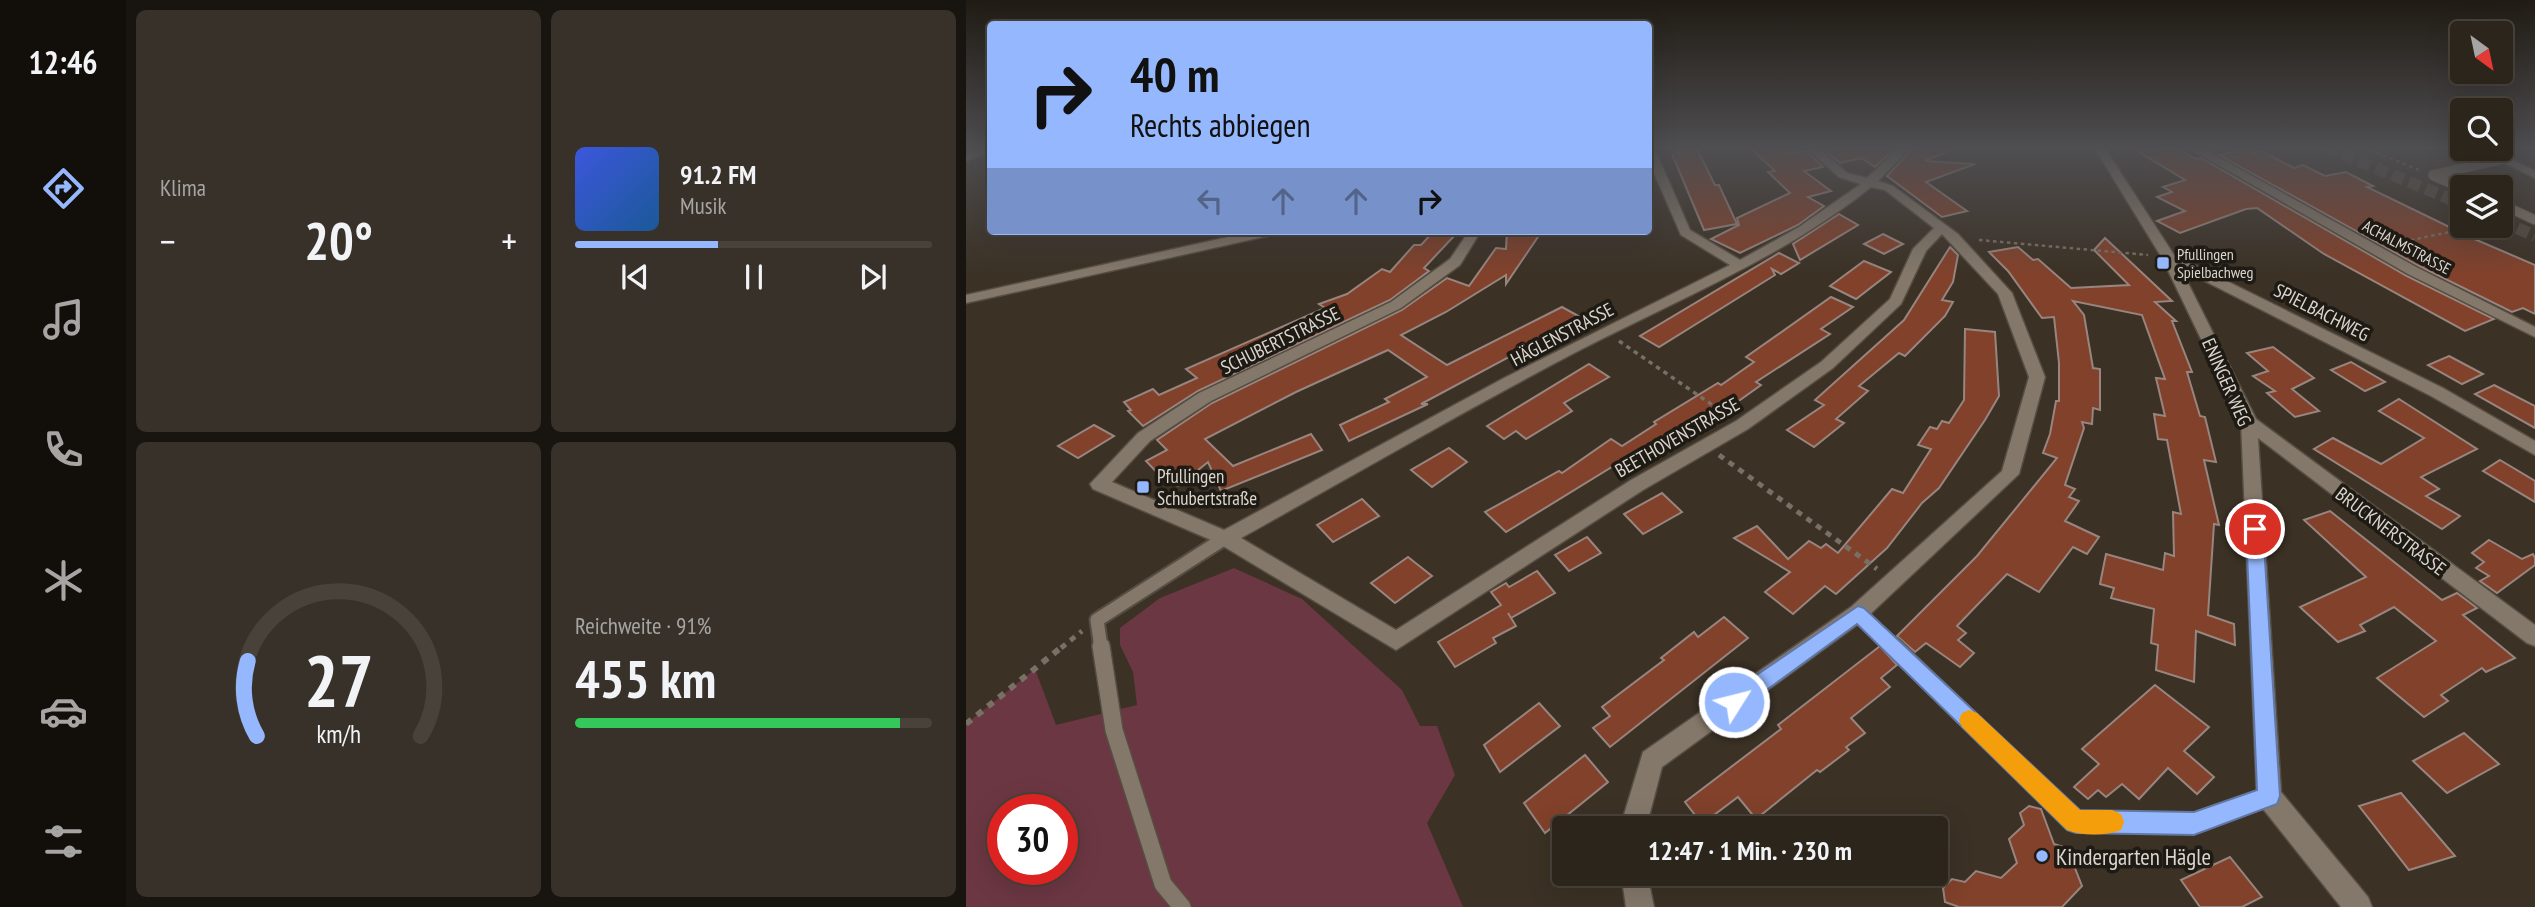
<!DOCTYPE html>
<html lang="de">
<head>
<meta charset="utf-8">
<style>
	:root { --surface:#2c251c; --page:#383129; --text:#f1f3f6; --muted:#a6a5a3; --line:#48423b; --accent:#95b7fd }
	body { margin:0; font-family:"PT Sans Narrow",sans-serif; background:var(--page); color:var(--text); height:100vh; display:flex; flex-direction:column; font-size:26px; white-space:nowrap }
	* { box-sizing:border-box; margin:0 }
	p { font-size:23px; color:var(--muted) }
	.icon { flex:none; width:38px; height:38px; fill:none; stroke:currentColor; stroke-width:2; stroke-linecap:round; stroke-linejoin:round }
	.map { position:relative; flex:1; overflow:hidden }
	.details { display:flex; flex-direction:column; gap:10px; padding:10px; background:#18140f; width:840px }
	.details>* { flex:none }
	.banner { position:absolute; left:21px; top:21px; width:665px; height:214px; border-radius:7px; box-shadow:0 7px 28px #0002,0 0 0 2px var(--line); background:#95b7fd; color:#111; overflow:hidden }
	.needle { width:46px; rotate:147deg }
	.fabs { position:absolute; left:1484px; top:21px; display:grid; gap:14px }
	.fabs a { display:grid; place-items:center; width:63px; height:63px; border-radius:7px; background:var(--surface); box-shadow:0 7px 28px #0002,0 0 0 2px var(--line); font-size:35px }
	.speed { position:absolute; left:21px; top:794px; display:flex; gap:14px; font-size:35px; font-weight:700; text-align:center }
	.speed>* { display:grid; place-content:center; width:91px; height:91px; border-radius:50%; background:var(--surface); box-shadow:0 7px 28px #0002,0 0 0 2px var(--line); line-height:1 }
	.speed .limit { border:10px solid #d22; background:#fff; color:#111 }
	.pin { position:absolute; display:grid; place-items:center; width:60px; height:60px; color:#fff; margin:-30px; border:4px solid #fff; border-radius:50%; box-shadow:0 2px 7px #0007 }
	.me { position:absolute; width:77px; margin:-38px; rotate:54deg; stroke-linejoin:round; filter:drop-shadow(0 0 5px #0008) }
	.turn { display:flex; align-items:center; gap:24px; height:147px; padding:0 28px; font-size:32px }
	.turn .icon { width:91px; height:91px; stroke-width:2.5 }
	.turn b { display:block; font-size:49px; line-height:60px }
	.lanes { display:flex; align-items:center; height:66px; padding:0 28px; background:#0003; justify-content:center; gap:35px; direction:ltr }
	.lanes .off { opacity:.35 }
	.big { font-size:52px; font-weight:600; line-height:1.1 }
	.details .tile { flex:1; display:flex; flex-direction:column; justify-content:center; gap:10px; min-width:0; padding:0 24px; border-radius:10px; background:var(--page) }
	.details .dial { align-items:center; gap:0 }
	.dial svg { height:182px; overflow:visible; fill:none; stroke:var(--line); stroke-width:7; stroke-linecap:round; text-anchor:middle }
	.dial text { fill:var(--text); stroke:none }
	.song { display:flex; align-items:center; gap:21px }
	.cover { width:84px; height:84px; border-radius:10px; background:linear-gradient(135deg,hsl(230 70% 55%),hsl(210 70% 35%)) }
	.played { height:7px; border-radius:4px; background:linear-gradient(90deg,var(--accent) 40%,var(--line) 40%) }
	.keys { display:flex; justify-content:space-around; direction:ltr }
	.heat { display:flex; justify-content:space-between; align-items:center; font-size:38px; direction:ltr }
	.charge { height:10px; border-radius:5px; background:linear-gradient(90deg,#34c759 91%,var(--line) 0) }
	.details .tiles { flex:1; display:grid; gap:10px; grid-template-columns:repeat(2,1fr) }
	.trip { position:absolute; left:586px; top:816px; width:396px; height:70px; border-radius:7px; background:var(--surface); box-shadow:0 7px 28px #0002,0 0 0 2px var(--line); font-weight:600; line-height:70px; text-align:center }
	main { display:flex; flex:1; min-height:0 }
	.tab-bar { display:flex; flex-direction:column; width:126px; justify-content:space-around; align-items:center; background:#120f0b; color:var(--muted) }
	.tab-bar .icon { width:49px; height:49px }
	.tab-bar .current { color:var(--accent) }
	.tab-bar b { font-size:32px; color:var(--text) }
	.map>svg:first-child { display:block }
</style>
</head>
<body>
<main>
<nav class="tab-bar">
<b>12:46</b>
<svg class="icon current" aria-label="directions" viewBox="0 0 24 24"><path d="M12 3l9 9-9 9-9-9zM9 14v-3h6M13 9l2 2-2 2"/></svg>
<svg class="icon" aria-label="music" viewBox="0 0 24 24"><path d="M9 18V5l10-2v13"/><circle cx="6" cy="18" r="3"/><circle cx="16" cy="16" r="3"/></svg>
<svg class="icon" aria-label="phone" viewBox="0 0 24 24"><path d="M5 4h4l2 5-3 2q2 4 5 5l2-3 5 2v4C11 20 4 13 5 4z"/></svg>
<svg class="icon" aria-label="climate" viewBox="0 0 24 24"><path d="M12 3v18M4 7l16 10M4 17L20 7"/></svg>
<svg class="icon" aria-label="car" viewBox="0 0 24 24"><path d="M5 17H2v-5l4-1 3-4h7l3 4 3 1v5h-3M9 17h6M6 11h13"/><circle cx="7" cy="17" r="2"/><circle cx="17" cy="17" r="2"/></svg>
<svg class="icon" aria-label="filters" viewBox="0 0 24 24"><path d="M4 7h16M4 17h16"/><circle cx="9" cy="7" r="2"/><circle cx="15" cy="17" r="2"/></svg>
</nav>
<section class="details">
<div class="tiles">
<div class="tile"><p>Klima</p>
<div class="heat"><a>−</a><b class="big">20°</b><a>+</a></div>
</div>
<div class="tile">
<div class="song"><i class="cover"></i><div><b>91.2 FM</b><p>Musik</p></div></div>
<div class="played"></div>
<div class="keys"><svg class="icon" aria-label="previous" viewBox="0 0 24 24"><path d="M18 5L8 12l10 7zM5 5v14"/></svg><svg class="icon" aria-label="pause" viewBox="0 0 24 24"><path d="M8 5v14M16 5v14"/></svg><svg class="icon" aria-label="next" viewBox="0 0 24 24"><path d="M6 5l10 7-10 7zM19 5v14"/></svg></div>
</div>
<div class="tile dial"><svg viewBox="0 0 100 80">
<path d="M14 69A42 42 0 1 1 86 69"/>
<path d="M14 69A42 42 0 0 1 10 36" stroke="#95b7fd"/>
<text x="50" y="56" font-size="32" font-weight="700">27</text>
<text x="50" y="72" font-size="11">km/h</text>
</svg></div>
<div class="tile"><p>Reichweite · 91%</p><b class="big">455 km</b><div class="charge"></div></div>
</div>
</section>
<div class="map">
<svg width="1569" height="907" viewBox="0 0 1569 907">
	<rect width="100%" height="100%" fill="#3b3125"/>
	<path fill="#6b3743" fill-rule="evenodd" d="M268,568L336,599L436,690L454,726H471L489,775L461,823L497,907H0V724L69,669L90,725L171,705L167,672L154,645V628L194,598ZM37,810H96V870H37Z"/>
	<g fill="#81412b" stroke="#98857f" stroke-width="2">
		<path d="M710,147H730L749,185H753L771,224L738,230L706,154L713,153Z"/>
		<path d="M783,147H813L822,154L840,151L857,167L838,171L865,191L842,197L858,206L832,225L774,253L745,239L773,225L771,218L824,193L802,172L809,171Z"/>
		<path d="M930,147L909,167L896,158L874,163L856,148Z"/>
		<path d="M948,147H992L959,161L1009,164L960,182L1001,211L976,217L921,176Z"/>
		<path d="M1209,147L1230,159L1235,158L1441,276L1528,319L1499,331L1358,254L1291,208L1280,209L1214,233L1191,221L1219,211L1191,197L1206,192L1197,187L1219,180L1173,152Z"/>
		<path d="M1281,150L1287,153L1296,151L1328,168L1337,165L1359,176L1380,172L1407,186L1401,187L1506,238L1569,265V314L1557,308L1546,312L1453,266L1253,155Z"/>
		<path d="M873,214L892,225L834,260L827,244Z"/>
		<path d="M541,231H576L540,284V275L480,312L435,335L481,365L596,307L616,318L455,404H462L383,441L374,425L423,402L419,399L461,377L422,350L330,392L239,439L267,466L345,434L356,450L255,491L242,462L212,486L199,481L180,461L201,450L191,440L246,403L436,310L481,278L503,286L530,248L540,249Z"/>
		<path d="M466,233L489,235L458,268L463,271L424,300L232,391L177,426L162,411L165,410L158,402L187,389L193,395L231,378L220,369L359,308L353,304L381,294L416,269L424,272L448,245H455Z"/>
		<path d="M917,234L937,244L918,254L898,244Z"/>
		<path d="M1139,238L1206,301L1189,302L1210,321H1206L1226,372H1221L1234,416L1239,417L1250,462L1238,460L1253,525L1248,524L1242,615L1268,624L1269,645L1230,631L1228,682L1190,670L1192,645L1185,643L1188,609L1145,598L1148,588L1134,584L1140,554L1197,570L1199,553L1208,556L1207,512L1215,514L1201,440L1192,439L1188,414L1199,416L1190,378L1199,379L1176,315L1107,301L1118,315L1127,368L1134,369V410L1127,408L1126,424L1116,422L1118,428L1099,485L1109,489L1103,497L1113,501L1099,521L1133,537L1121,554L1107,547L1073,592L1041,574L991,626L1000,633L992,640L1008,653L994,667L960,643L949,652L931,636L1011,556L1091,458L1077,453L1084,434L1090,401H1093V363L1088,317L1076,318L1042,271L1023,252L1052,247L1067,260L1072,259L1105,288L1163,285L1128,250Z"/>
		<path d="M984,247L992,255L987,282L976,300L987,302L979,316L939,356L933,353L893,386L902,391L870,419L878,423L848,447L821,430L858,405L849,400L938,320Z"/>
		<path d="M813,253L833,263L815,274L806,269L809,275L693,347L674,336Z"/>
		<path d="M898,261L925,272L890,299L864,286Z"/>
		<path d="M865,297L887,307L855,329L864,334L790,382L795,385L767,405L761,401L660,467L654,462L540,532L519,512L593,471L596,473L645,439L656,446L690,424L688,422L752,383L755,385L788,362L780,357Z"/>
		<path d="M999,329L1029,332L1033,396L1019,420L973,488L956,503L921,548L870,594L859,586L827,614L799,592L824,572L768,538L791,526L822,559L843,541L855,548L860,544L872,553L926,489L937,493L965,449L952,445L964,427L971,429L976,421L983,423L998,400Z"/>
		<path d="M1307,347L1348,378L1326,389L1353,411L1329,417L1301,393L1309,391L1287,376L1302,371L1281,353Z"/>
		<path d="M1483,356L1517,374L1496,384L1462,365Z"/>
		<path d="M1385,362L1419,382L1399,391L1365,370Z"/>
		<path d="M623,364L643,377L598,403L606,411L560,439L550,431L538,439L521,426Z"/>
		<path d="M1528,385L1569,406V428L1509,394Z"/>
		<path d="M1433,399L1511,449L1455,477L1473,489L1460,496L1494,516L1476,529L1348,449L1367,438L1415,464L1458,438L1413,411Z"/>
		<path d="M128,425L148,436L112,458L92,446Z"/>
		<path d="M483,448L501,462L466,487L445,470Z"/>
		<path d="M1534,460L1569,481V502L1517,471Z"/>
		<path d="M696,493L716,512L677,534L658,514Z"/>
		<path d="M396,499L413,516L367,542L351,525Z"/>
		<path d="M1364,511L1476,600L1491,593L1511,608L1497,615L1549,658L1520,672L1516,668L1475,695L1482,701L1458,717L1411,678L1470,641L1428,607L1394,625L1399,631L1372,642L1334,607L1400,577L1338,520Z"/>
		<path d="M621,537L635,553L603,571L589,555Z"/>
		<path d="M1523,540L1556,559L1567,554L1569,558V565L1531,593L1514,581L1523,576L1510,568L1518,562L1506,553Z"/>
		<path d="M442,557L466,576L429,603L405,583Z"/>
		<path d="M571,571L589,593L545,618L542,613L550,626L527,638L530,643L489,667L472,642L535,605L525,592L540,583L543,587Z"/>
		<path d="M758,617L782,638L644,747L627,728L644,716L636,707L698,660L695,658L728,632L732,637Z"/>
		<path d="M914,646L931,665L915,678L924,687L885,718L899,733L880,747L883,750L854,772L851,770L790,819L772,797L736,824L719,802L815,729L812,725Z"/>
		<path d="M1189,685L1243,727L1218,751L1248,777L1231,794L1202,768L1173,799L1156,784L1140,797L1132,790L1122,799L1108,787L1133,764L1116,749Z"/>
		<path d="M573,703L594,726L534,772L518,745Z"/>
		<path d="M1498,733L1533,764L1481,793L1447,761Z"/>
		<path d="M619,755L642,782L579,833L558,803Z"/>
		<path d="M1435,793L1489,856L1443,870L1393,806Z"/>
		<path d="M1063,806L1075,809L1088,844L1101,848L1116,886L1096,907H993L979,902L977,888L986,879L999,882L1010,871L1035,878L1051,863L1043,839L1058,825L1054,813Z"/>
		<path d="M1264,857L1296,897L1276,907H1234L1215,880Z"/>
	</g>
	<g fill="none" stroke-linecap="round" stroke-linejoin="round">
		<g stroke="#534a3e" stroke-width="12" stroke-dasharray="12 6" stroke-linecap="butt">
			<path d="M1360,147L1496,204"/>
			<path d="M1535,221L1569,236"/>
		</g>
		<g stroke="#564e43" stroke-width="11">
			<g id="service-far2">
				<path d="M1467,175L1537,159"/>
				<path d="M1468,176L1496,188"/>
				<path d="M1535,204L1569,220"/>
			</g>
		</g>
		<g stroke="#564e43" stroke-width="17">
			<g id="service-far1">
				<path d="M892,613L929,648"/>
				<path d="M135,648L131,620L259,538"/>
			</g>
		</g>
		<g stroke="#564e43" stroke-width="20">
			<g id="service">
				<path d="M135,646L148,730L197,884L216,907"/>
				<path d="M927,646L1110,821L1228,823L1303,796"/>
			</g>
		</g>
		<g stroke="#564e43" stroke-width="3">
			<g id="minor">
				<path d="M17,147H24V152L0,161V154Z"/>
				<path d="M682,147H688L724,230L774,260L833,227L895,184L873,177L839,147H851L881,173L901,178L934,147H945L912,181L927,186L992,234L1046,293L1079,377L1053,474L899,619L696,767L680,828H654L677,752L885,607L1036,471L1063,377L1032,294L976,234L960,251L935,304L867,368L782,429L677,490L430,650L252,543L127,489L124,484L172,433L233,393L425,302L484,259L503,231H515L494,265L435,308L245,401L184,441L146,482L258,530L538,378L764,265L715,235L682,159ZM905,187L919,190L968,228L947,249L924,299L855,362L770,421L665,480L430,630L275,538C388,475 499,410 614,350C713,299 818,257 905,187Z"/>
				<path d="M1128,147H1138L1208,255L1477,388L1569,441V455L1465,396L1215,269L1290,419L1569,625V646L1561,643L1292,438L1315,792L1402,897L1406,907H1375L1294,805L1291,796L1275,422L1196,258Z"/>
				<path d="M1221,147H1234L1452,268L1569,327V337L1442,274Z"/>
				<path d="M1510,149H1523L1569,171V178Z"/>
				<path d="M289,231H312L306,235L0,303V295Z"/>
				<path d="M655,873H681L688,907H660Z"/>
			</g>
		</g>
		<g stroke="#786f65" stroke-width="2.5" stroke-dasharray="3.5 3.5" stroke-linecap="butt">
			<path d="M1398,147L1453,170"/>
			<path d="M1013,240L1182,255"/>
			<path d="M1431,243L1512,226"/>
		</g>
		<path stroke="#786f65" stroke-width="3.5" stroke-dasharray="4.5 4.5" stroke-linecap="butt" d="M653,341L761,415"/>
		<g stroke="#786f65" stroke-width="5" stroke-dasharray="6 6" stroke-linecap="butt">
			<path d="M753,455L911,569"/>
			<path d="M95,648L116,631"/>
		</g>
		<path stroke="#786f65" stroke-width="6" stroke-dasharray="7 7" stroke-linecap="butt" d="M0,724L97,646"/>
		<use href="#service-far2" stroke="#84786a" stroke-width="9"/>
		<use href="#service-far1" stroke="#84786a" stroke-width="13"/>
		<use href="#service" stroke="#84786a" stroke-width="17"/>
		<use href="#minor" fill="#84786a" fill-rule="evenodd"/>
	</g>
	<linearGradient id="sky" x2="0" y2="1"><stop stop-color="#201b14"/><stop offset="0.54" stop-color="#4f4e51"/><stop offset="1" stop-color="#4f4e51" stop-opacity="0"/></linearGradient>
	<rect width="1569" height="274" fill="url(#sky)"/>
	<path fill="#95b7fd" stroke="#6177a4" stroke-width="2" d="M1289,523L1297,529L1314,796L1311,804L1228,835L1110,833L1101,830L891,624L776,708L768,711L761,708L758,702L761,695L892,606L898,608L1114,810L1228,812L1291,790L1280,529Z"/>
	<path fill="#f59e0b" d="M1003,710L1011,713L1114,810H1146L1155,814L1158,822L1155,830C1140,836 1116,836 1101,830L996,727L993,720L996,713Z"/>
	<g fill="#95b7fd" stroke="#1e1a14" stroke-width="2.5">
		<rect x="1190" y="256" width="14" height="14" rx="3.5"/>
		<rect x="170" y="480" width="14" height="14" rx="3.5"/>
		<circle cx="1076" cy="856" r="7"/>
	</g>
	<g text-anchor="middle" dominant-baseline="central" stroke-width="7" stroke-linejoin="round" paint-order="stroke">
		<g font-size="16" fill="#dbd5cd" stroke="#1e1a14">
			<text transform="translate(1441 247) rotate(28)">ACHALMSTRASSE</text>
		</g>
		<g font-size="16" fill="#dbd5cd" stroke="#1e1a14" text-anchor="start">
			<text x="1211" y="254">Pfullingen<tspan x="1211" dy="18">Spielbachweg</tspan></text>
		</g>
		<g font-size="19" fill="#dbd5cd" stroke="#1e1a14">
			<text transform="translate(1356 312) rotate(27)">SPIELBACHWEG</text>
			<text transform="translate(596 334) rotate(-28)">HÄGLENSTRASSE</text>
			<text transform="translate(314 340) rotate(-26)">SCHUBERTSTRASSE</text>
			<text transform="translate(1261 382) rotate(66)">ENINGER WEG</text>
			<text transform="translate(711 437) rotate(-30)">BEETHOVENSTRASSE</text>
			<text transform="translate(1425 531) rotate(37)">BRUCKNERSTRASSE</text>
		</g>
		<g font-size="19" fill="#dbd5cd" stroke="#1e1a14" text-anchor="start">
			<text x="191" y="476">Pfullingen<tspan x="191" dy="22">Schubertstraße</tspan></text>
		</g>
		<g font-size="23" fill="#dbd5cd" stroke="#1e1a14" text-anchor="start">
			<text x="1090" y="856">Kindergarten Hägle</text>
		</g>
	</g>
</svg>
<div class="fabs">
<a><svg class="needle" viewBox="-14 -14 28 28"><path d="M0-13l5 13h-10z" fill="#e53935"/><path d="M0 13l5-13h-10z" fill="#a6a5a3"/></svg></a>
<a><svg class="icon" aria-label="search" viewBox="0 0 24 24"><circle cx="10" cy="10" r="6"/><path d="M15 15l6 6"/></svg></a>
<a><svg class="icon" aria-label="layers" viewBox="0 0 24 24"><path d="M12 4l9 5-9 5-9-5zM3 14l9 5 9-5"/></svg></a>
</div>
<div class="speed"><div class="limit">30</div></div>
<div class="pin" style="left:1289px;top:529px;background:#d93025"><svg class="icon" aria-label="arrive" viewBox="0 0 24 24"><path d="M6 21V4h12l-3 4 3 4H6"/></svg></div>
<svg class="me" style="left:768px;top:702px" viewBox="-20 -20 40 40"><circle r="17" fill="#95b7fd" stroke="#fff" stroke-width="3"/><path d="M0-11L8 9 0 5-8 9z" fill="#fff"/></svg>
<div class="trip">12:47 · 1 Min. · 230 m</div>
<div class="banner">
<div class="turn"><svg class="icon" aria-label="right" viewBox="0 0 24 24"><path d="M7 20v-9h11M14 6l5 5-5 5"/></svg><div><b>40 m</b>Rechts abbiegen</div></div>
<div class="lanes"><svg class="icon off" aria-label="left" viewBox="0 0 24 24"><path d="M17 20v-9H6M10 6l-5 5 5 5"/></svg><svg class="icon off" aria-label="ahead" viewBox="0 0 24 24"><path d="M12 20V5M6 11l6-6 6 6"/></svg><svg class="icon off" aria-label="ahead" viewBox="0 0 24 24"><path d="M12 20V5M6 11l6-6 6 6"/></svg><svg class="icon" aria-label="right" viewBox="0 0 24 24"><path d="M7 20v-9h11M14 6l5 5-5 5"/></svg></div>
</div>
</div>
</main>
</body>
</html>
